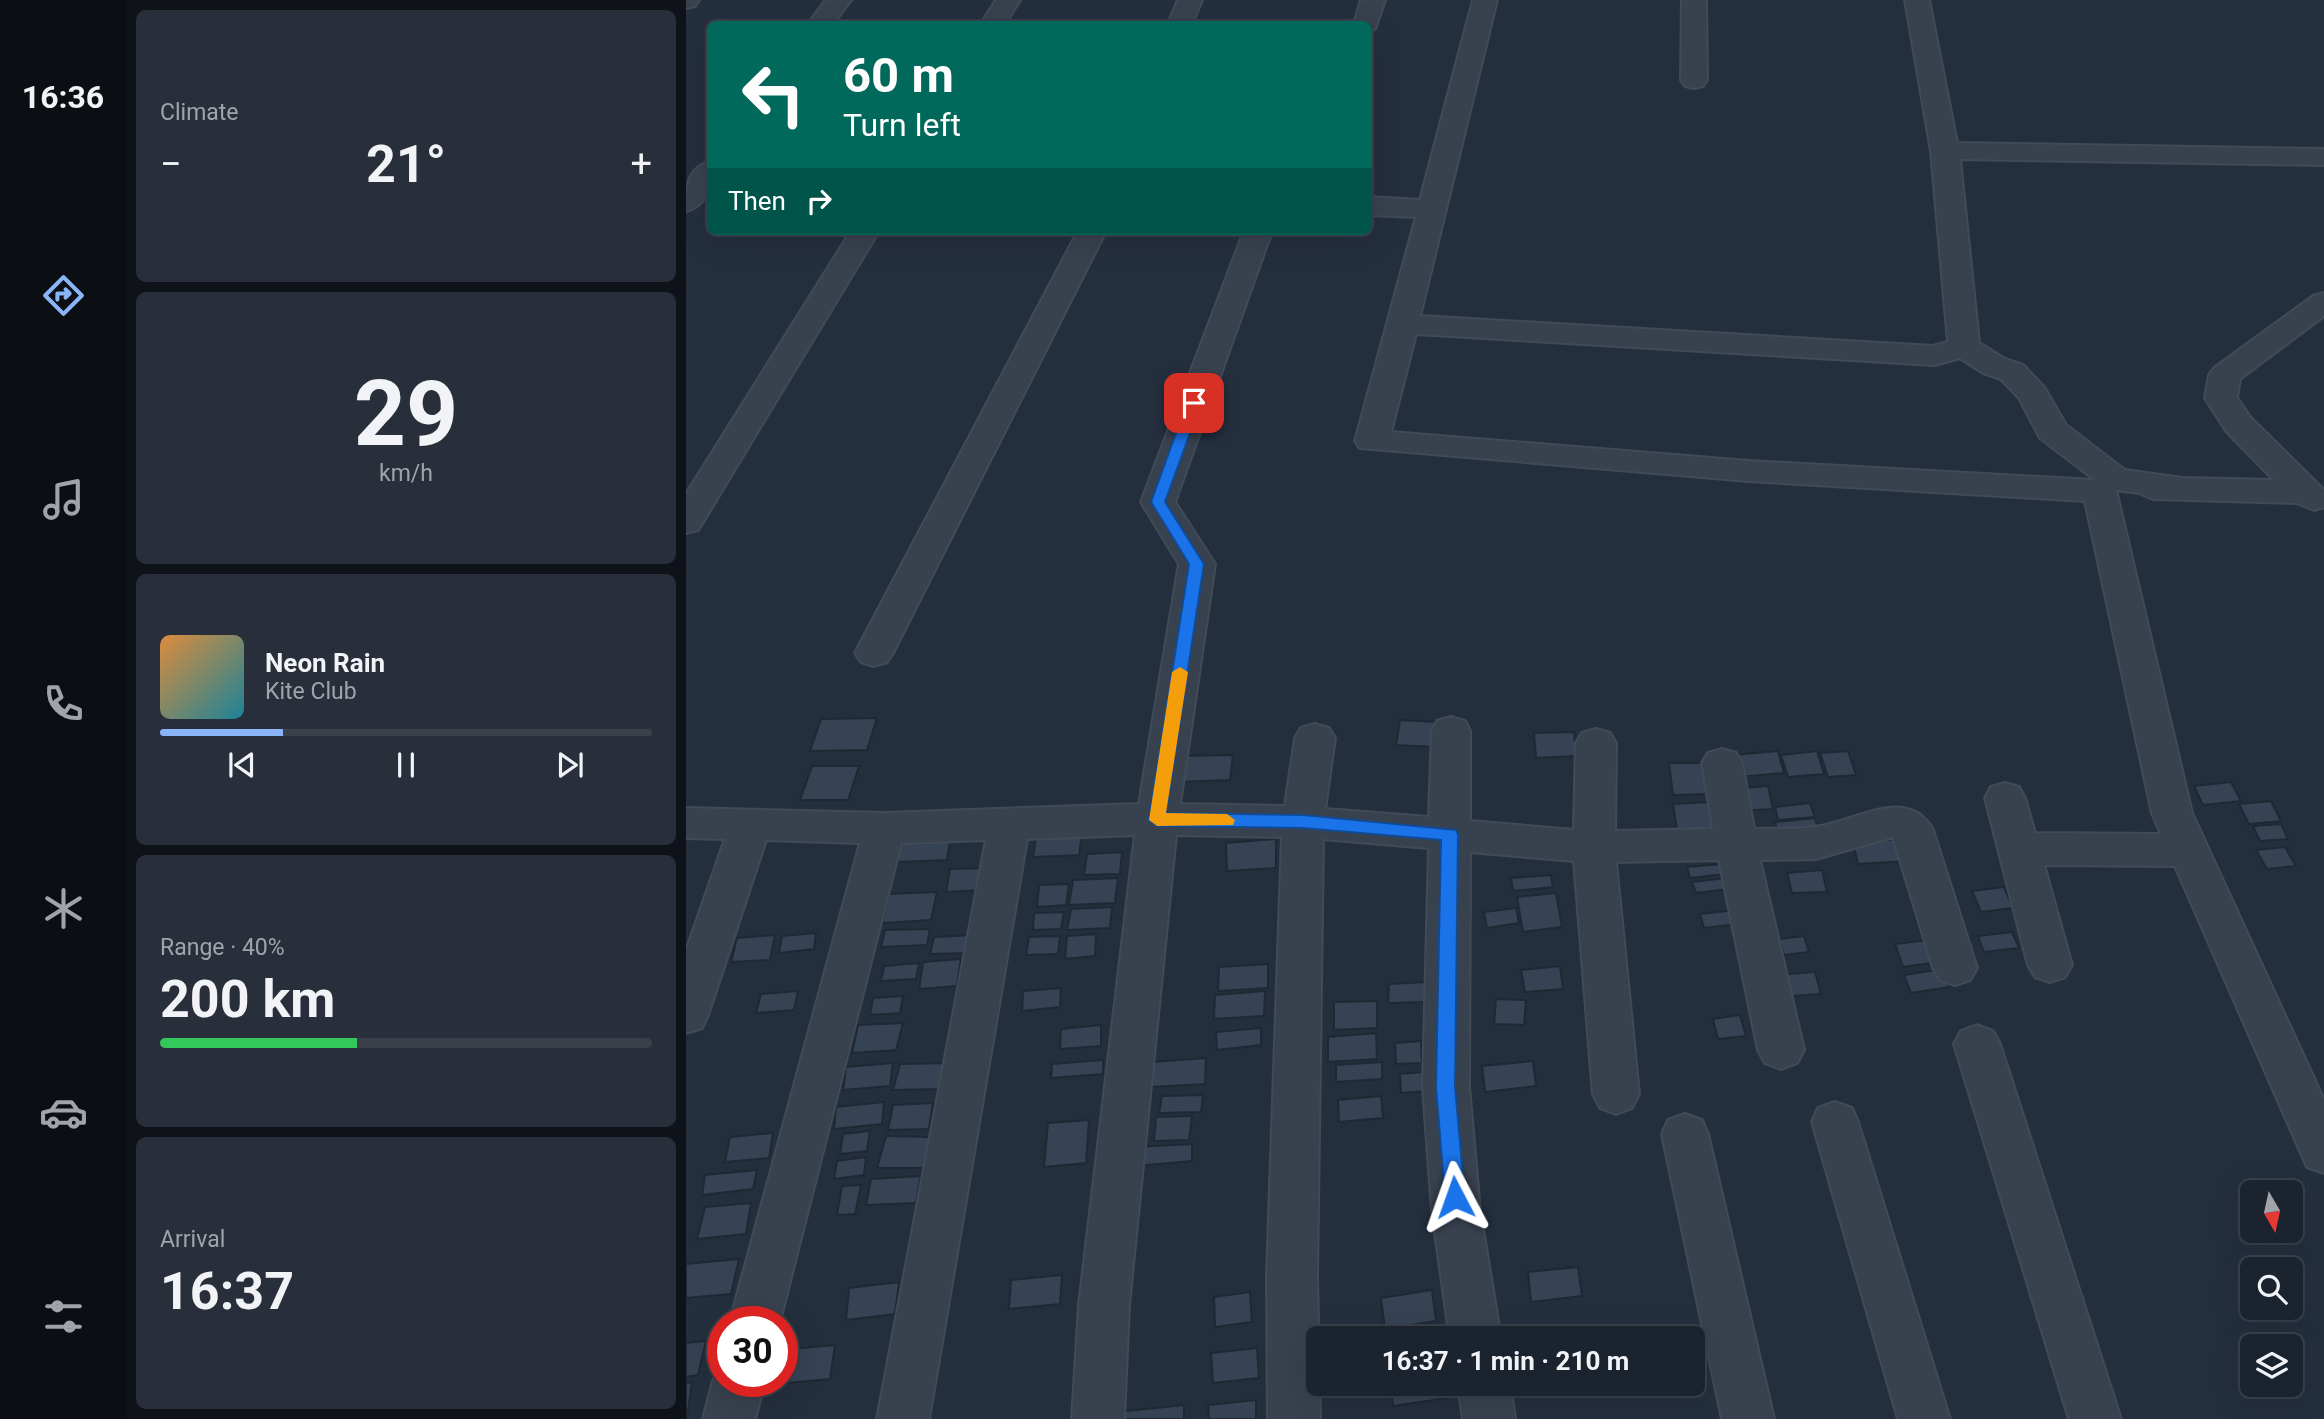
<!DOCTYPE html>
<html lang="en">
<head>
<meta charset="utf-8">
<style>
	:root { --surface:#1b232e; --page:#282f3a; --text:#f1f3f6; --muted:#a0a4aa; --line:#39404a; --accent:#8ab4f8 }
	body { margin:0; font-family:Roboto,sans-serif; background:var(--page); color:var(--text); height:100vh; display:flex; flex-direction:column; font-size:26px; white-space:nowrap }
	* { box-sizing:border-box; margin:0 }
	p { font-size:23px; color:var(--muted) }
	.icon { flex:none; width:38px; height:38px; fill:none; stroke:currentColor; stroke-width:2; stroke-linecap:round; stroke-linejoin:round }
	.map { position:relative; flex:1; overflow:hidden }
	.drawer { display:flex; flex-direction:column; gap:10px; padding:10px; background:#0f1319; width:560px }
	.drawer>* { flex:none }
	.top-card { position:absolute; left:21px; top:21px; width:665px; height:214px; border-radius:10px; box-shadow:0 7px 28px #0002,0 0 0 2px var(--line); background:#00695c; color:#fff; overflow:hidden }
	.needle { width:46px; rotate:171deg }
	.buttons { position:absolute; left:1554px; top:1180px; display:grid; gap:14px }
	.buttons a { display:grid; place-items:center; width:63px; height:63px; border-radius:10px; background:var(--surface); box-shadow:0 7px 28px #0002,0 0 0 2px var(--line); font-size:35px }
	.speed { position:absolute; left:21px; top:1306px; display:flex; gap:14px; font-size:35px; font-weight:700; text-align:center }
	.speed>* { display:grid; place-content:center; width:91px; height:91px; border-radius:50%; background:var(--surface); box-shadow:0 7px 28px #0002,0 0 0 2px var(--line); line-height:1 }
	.speed .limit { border:10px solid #d22; background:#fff; color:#111 }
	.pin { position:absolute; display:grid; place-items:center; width:60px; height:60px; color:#fff; margin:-30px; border-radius:14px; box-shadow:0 4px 10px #0006 }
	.me { position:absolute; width:77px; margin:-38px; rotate:356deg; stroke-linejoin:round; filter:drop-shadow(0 0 5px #0008) }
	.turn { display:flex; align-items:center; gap:24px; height:147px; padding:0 21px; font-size:32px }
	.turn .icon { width:91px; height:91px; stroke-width:2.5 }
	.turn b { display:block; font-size:49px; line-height:60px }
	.then { display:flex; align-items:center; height:66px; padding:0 21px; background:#0003; gap:14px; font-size:26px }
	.big { font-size:52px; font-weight:700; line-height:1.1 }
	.drawer .card { flex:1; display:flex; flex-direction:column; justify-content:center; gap:10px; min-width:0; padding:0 24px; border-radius:10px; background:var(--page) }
	.drawer .dial { align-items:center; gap:0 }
	.dial b { font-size:91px; line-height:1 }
	.song { display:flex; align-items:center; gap:21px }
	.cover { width:84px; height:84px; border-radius:10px; background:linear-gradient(135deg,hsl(30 70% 55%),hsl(190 70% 35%)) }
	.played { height:7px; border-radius:4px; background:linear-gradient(90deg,var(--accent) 25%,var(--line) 25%) }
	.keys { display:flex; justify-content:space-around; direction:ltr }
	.heat { display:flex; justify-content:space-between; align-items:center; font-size:38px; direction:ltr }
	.charge { height:10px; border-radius:5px; background:linear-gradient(90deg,#34c759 40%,var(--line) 0) }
	.trip { position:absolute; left:620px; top:1326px; width:399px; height:70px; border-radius:10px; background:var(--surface); box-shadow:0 7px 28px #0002,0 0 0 2px var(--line); font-weight:700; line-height:70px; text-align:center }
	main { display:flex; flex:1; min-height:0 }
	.tabs { display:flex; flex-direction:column; width:126px; justify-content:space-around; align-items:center; background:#0b0e12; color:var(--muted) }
	.tabs .icon { width:49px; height:49px }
	.tabs .current { color:var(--accent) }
	.tabs b { font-size:32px; color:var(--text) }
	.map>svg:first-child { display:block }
</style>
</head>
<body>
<main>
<nav class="tabs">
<b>16:36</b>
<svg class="icon current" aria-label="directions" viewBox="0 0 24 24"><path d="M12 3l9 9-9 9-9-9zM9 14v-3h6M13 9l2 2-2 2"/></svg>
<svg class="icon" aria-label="music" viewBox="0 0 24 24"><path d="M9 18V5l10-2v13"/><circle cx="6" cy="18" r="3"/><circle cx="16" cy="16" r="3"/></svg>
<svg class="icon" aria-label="phone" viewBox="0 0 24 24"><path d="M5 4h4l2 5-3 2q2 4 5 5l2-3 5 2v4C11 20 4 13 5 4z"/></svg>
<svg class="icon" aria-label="climate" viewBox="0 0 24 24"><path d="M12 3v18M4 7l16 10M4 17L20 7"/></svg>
<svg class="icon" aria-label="car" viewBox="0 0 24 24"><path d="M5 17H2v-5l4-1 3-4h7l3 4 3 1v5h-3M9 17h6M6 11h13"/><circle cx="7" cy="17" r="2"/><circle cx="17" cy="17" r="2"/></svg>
<svg class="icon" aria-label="filters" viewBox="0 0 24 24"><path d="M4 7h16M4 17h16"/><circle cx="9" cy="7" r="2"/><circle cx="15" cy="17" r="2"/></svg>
</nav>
<section class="drawer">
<div class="card"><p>Climate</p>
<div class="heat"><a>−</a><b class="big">21°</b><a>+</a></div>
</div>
<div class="card dial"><b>29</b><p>km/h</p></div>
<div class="card">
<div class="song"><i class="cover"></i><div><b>Neon Rain</b><p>Kite Club</p></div></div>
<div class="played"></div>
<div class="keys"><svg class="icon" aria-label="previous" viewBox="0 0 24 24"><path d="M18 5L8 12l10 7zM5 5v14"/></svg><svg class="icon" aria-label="pause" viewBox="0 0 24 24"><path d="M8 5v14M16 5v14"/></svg><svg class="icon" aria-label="next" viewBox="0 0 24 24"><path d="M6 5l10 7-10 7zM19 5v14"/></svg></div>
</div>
<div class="card"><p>Range · 40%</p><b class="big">200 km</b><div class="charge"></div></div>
<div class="card"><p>Arrival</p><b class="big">16:37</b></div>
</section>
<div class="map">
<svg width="1638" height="1419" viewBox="0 0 1638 1419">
	<rect width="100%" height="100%" fill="#242f3e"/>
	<g fill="#364354" stroke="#1f2835" stroke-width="2">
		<path d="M191,718L181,750L124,751L135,719Z"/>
		<path d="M714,720L751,722L748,747L710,745Z"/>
		<path d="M888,732L890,756L850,758L848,733Z"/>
		<path d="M1092,751L1098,773L1053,777L1047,755Z"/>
		<path d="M1131,751L1138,774L1102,777L1095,755Z"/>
		<path d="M1162,751L1170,775L1142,777L1134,753Z"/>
		<path d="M547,755L544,780L489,782L493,756Z"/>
		<path d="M983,763H1021L1025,794L987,795Z"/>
		<path d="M126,766H173L162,800H114Z"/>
		<path d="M1545,782L1555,801L1517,805L1508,786Z"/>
		<path d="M1082,786L1087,809L1051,811L1046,789Z"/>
		<path d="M1585,801L1595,821L1563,824L1553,804Z"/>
		<path d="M1023,802L1029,836L992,837L987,804Z"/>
		<path d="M1124,803L1129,817L1092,820L1089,807Z"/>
		<path d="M1129,818L1132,829L1092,833L1089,822Z"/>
		<path d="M1595,824L1602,839L1574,841L1567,826Z"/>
		<path d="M265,835L261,860L211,862L217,838Z"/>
		<path d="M396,835L393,855L347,857L350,837Z"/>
		<path d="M590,839V868L541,871L540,843Z"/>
		<path d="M1215,839L1221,861L1172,864L1167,842Z"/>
		<path d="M1599,847L1610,866L1581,869L1570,850Z"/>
		<path d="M436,852L434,874L398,875L401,854Z"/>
		<path d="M1036,864L1039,874L1004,878L1001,867Z"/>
		<path d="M302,868L298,890L260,892L264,869Z"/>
		<path d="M1136,870L1141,892L1106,893L1101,873Z"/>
		<path d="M865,875L867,887L827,891L825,878Z"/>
		<path d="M432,878L429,903L383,905L387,880Z"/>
		<path d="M1040,878L1043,889L1010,893L1006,882Z"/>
		<path d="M383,884L380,905L351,907L353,885Z"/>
		<path d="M1318,887L1327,908L1295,912L1286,891Z"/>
		<path d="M251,892L245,920L196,923L203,894Z"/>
		<path d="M870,893L876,927L837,932L831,897Z"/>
		<path d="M426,907L424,928L381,930L385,909Z"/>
		<path d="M830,908L833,923L801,928L798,912Z"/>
		<path d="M1050,910L1053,924L1018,928L1014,914Z"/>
		<path d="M378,912L375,929L347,930L348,913Z"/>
		<path d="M244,929L241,945L195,947L199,930Z"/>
		<path d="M1326,932L1333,948L1298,952L1292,936Z"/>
		<path d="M130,933L128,949L93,953L96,936Z"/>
		<path d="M410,934L409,956L379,959L381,936Z"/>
		<path d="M89,935L84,960L45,962L51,938Z"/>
		<path d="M288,935L284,953L244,954L248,937Z"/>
		<path d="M374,936L372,954L340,955L343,937Z"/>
		<path d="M1118,936L1123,952L1098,955L1093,939Z"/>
		<path d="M1250,939L1259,961L1217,967L1209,944Z"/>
		<path d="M275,959L271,986L233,989L237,962Z"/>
		<path d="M233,963L230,979L195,981L198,966Z"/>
		<path d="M582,964V988L532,991L533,967Z"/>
		<path d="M874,966L877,989L839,992L835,970Z"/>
		<path d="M1257,969L1264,987L1225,993L1218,975Z"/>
		<path d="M1129,972L1135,994L1106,996L1101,974Z"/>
		<path d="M740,982L739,1002L702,1003L703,984Z"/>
		<path d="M375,988L374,1007L336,1011L337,991Z"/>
		<path d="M112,991L108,1010L70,1013L75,994Z"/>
		<path d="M579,991L578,1016L528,1019L529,995Z"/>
		<path d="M217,996L214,1013L184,1015L187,998Z"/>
		<path d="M810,999L840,1000L838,1025L808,1024Z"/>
		<path d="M691,1001V1028L648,1030V1002Z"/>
		<path d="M1054,1015L1060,1036L1032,1039L1027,1019Z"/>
		<path d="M217,1023L210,1050L166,1053L172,1025Z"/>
		<path d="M415,1025V1046L374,1049L375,1029Z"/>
		<path d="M575,1028V1045L531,1050L530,1032Z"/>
		<path d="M690,1033L691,1059L642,1062V1037Z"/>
		<path d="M735,1041L736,1063L710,1064L709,1043Z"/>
		<path d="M520,1058L519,1084L465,1087L467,1062Z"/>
		<path d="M417,1060V1074L365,1078L366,1064Z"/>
		<path d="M847,1061L850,1086L799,1092L796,1066Z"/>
		<path d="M696,1062V1079L650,1082V1065Z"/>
		<path d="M207,1063L204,1086L157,1090L160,1067Z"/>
		<path d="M261,1063L255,1089L207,1090L214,1064Z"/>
		<path d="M738,1072L740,1091L715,1093L714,1074Z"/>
		<path d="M517,1095L515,1112L473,1113L476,1096Z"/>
		<path d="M695,1096L697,1118L653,1122L652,1100Z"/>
		<path d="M198,1102L196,1124L148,1129L150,1107Z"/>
		<path d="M247,1103L243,1129L202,1130L207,1105Z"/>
		<path d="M506,1116L503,1140L468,1141L470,1117Z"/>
		<path d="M403,1120L400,1163L358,1167L362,1123Z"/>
		<path d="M184,1131L181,1151L154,1154L157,1134Z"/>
		<path d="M87,1133L83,1158L39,1162L44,1137Z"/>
		<path d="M200,1136L245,1137L238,1168H191Z"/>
		<path d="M506,1144V1161L450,1166L451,1147Z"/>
		<path d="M180,1157L178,1175L148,1179L151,1161Z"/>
		<path d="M71,1170L67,1189L16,1195L19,1175Z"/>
		<path d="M235,1176L230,1203L180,1205L185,1179Z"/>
		<path d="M175,1185L169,1214L151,1215L156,1186Z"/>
		<path d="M65,1203L60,1234L11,1239L19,1207Z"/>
		<path d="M53,1259L45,1294L0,1298V1264Z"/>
		<path d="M892,1267L896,1296L845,1302L842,1272Z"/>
		<path d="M376,1275L374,1304L323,1309L325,1280Z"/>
		<path d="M213,1282L209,1314L160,1320L163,1288Z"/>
		<path d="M746,1290L750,1321L699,1329L695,1298Z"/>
		<path d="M564,1292L566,1322L529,1327L528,1297Z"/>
		<path d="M897,1330L898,1339H847V1335Z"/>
		<path d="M20,1341L12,1375L0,1377V1343Z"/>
		<path d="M149,1345L144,1379L90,1384L91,1381H96V1350Z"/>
		<path d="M571,1348L573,1378L527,1383L525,1353Z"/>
		<path d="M6,1382L1,1419H0V1383Z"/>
		<path d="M705,1384H759L761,1398L707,1406Z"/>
		<path d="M570,1400V1419H523L522,1405Z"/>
		<path d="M498,1405V1419H422V1413Z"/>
	</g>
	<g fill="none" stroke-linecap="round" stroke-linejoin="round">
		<g stroke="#414a57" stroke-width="4">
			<g id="street">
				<path d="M0,0H13L9,6L0,8Z"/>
				<path d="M140,0H165L147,24H122Z"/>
				<path d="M310,0H334L319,24H295Z"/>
				<path d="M492,0H516L506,24H482Z"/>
				<path d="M675,0H699L689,29L682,31V24H668Z"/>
				<path d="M787,0H811L734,316L1247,346L1262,342L1245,151L1219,0H1243L1271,143L1638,149V165L1274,159L1293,343L1319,359L1337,365L1358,387L1380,425L1439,470L1497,478L1588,480L1540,431L1519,398L1523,375L1528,368L1627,296L1638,293V316L1554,379L1551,398L1564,417L1638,490V507L1628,510L1611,503L1467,499L1453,493L1430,490L1506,813L1638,1100V1173L1621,1167L1489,866L1358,865L1386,965L1379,977L1364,982L1349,977L1342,965L1299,798L1305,787L1319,783L1333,787L1339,798L1349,833L1475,834L1466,813L1399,501L1063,481L674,448L669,441L730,217L682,215V197L734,200ZM730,334L1249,365L1274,358L1297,373L1315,379L1333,398L1354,438L1409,480L1063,461L705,432Z"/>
				<path d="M996,0H1020L1021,80L1017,86L1008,88L999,86L995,80Z"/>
				<path d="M24,162C26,182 23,205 0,211C0,190 0,168 24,162Z"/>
				<path d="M165,231H193L17,522L12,530L0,533V494Z"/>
				<path d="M392,231H420L207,653L201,662L188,666L175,662L169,653Z"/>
				<path d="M558,231H586L489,502L529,564L494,804L599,806L609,738L615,728L629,724L643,728L649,738L639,809L743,817L746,731L751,721L765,717L779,721L784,731V821L888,830L890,743L896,733L910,729L924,733L930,743L929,831L1027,829L1016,763L1022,753L1036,749L1050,753L1056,763L1068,829C1088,828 1108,830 1128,827C1166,824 1221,783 1247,830L1291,968L1284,980L1269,985L1254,980L1247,968L1207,837L1130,859L1074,860L1118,1050L1111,1063L1095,1069L1079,1063L1072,1050L1033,860L930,862L953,1094L946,1108L930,1114L914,1108L907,1094L888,861L784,852L783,1087L794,1211L815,1339H764L746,1211L737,1087L743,848L637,839L631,1276L634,1419H582L581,1276L596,837L490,835L443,1305L438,1419H386L393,1305L449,835L341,839L243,1419H191L300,840L215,843L94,1321H44L174,843L80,840L22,1015L16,1028L0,1033V951L39,839L0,838V808L198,813L453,804L493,564L455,502Z"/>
				<path d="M1291,1025L1307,1031L1314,1044L1435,1419H1383L1268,1044L1275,1031Z"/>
				<path d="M1149,1102L1166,1108L1172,1122L1264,1419H1212L1126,1122L1132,1108Z"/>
				<path d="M999,1114L1016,1120L1022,1134L1088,1419H1036L976,1134L982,1120Z"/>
				<path d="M37,1363V1381H79L69,1419H17L27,1381Z"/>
				<path d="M772,1384H824L829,1419H777Z"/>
			</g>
		</g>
		<use href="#street" fill="#38414e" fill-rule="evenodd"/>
	</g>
	<path fill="#1a73e8" stroke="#114b97" stroke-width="2" d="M508,399L515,403L479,502L518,564L480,813L617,815L770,830L772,834L769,1087L779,1197L776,1203L769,1206L762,1203L759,1197L750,1087L755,840L617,828L471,826L463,820L503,564L465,502L501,403Z"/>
	<path fill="#f59e0b" d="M494,667L502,672L480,813L541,814L549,820L547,825L471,826L463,820L486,672Z"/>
</svg>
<div class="buttons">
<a><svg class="needle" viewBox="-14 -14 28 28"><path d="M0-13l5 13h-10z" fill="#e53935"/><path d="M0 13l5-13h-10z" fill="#a0a4aa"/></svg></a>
<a><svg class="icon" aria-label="search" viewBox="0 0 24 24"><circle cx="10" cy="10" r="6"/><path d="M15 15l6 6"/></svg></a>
<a><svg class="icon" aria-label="layers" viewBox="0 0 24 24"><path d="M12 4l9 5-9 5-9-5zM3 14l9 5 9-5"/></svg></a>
</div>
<div class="speed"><div class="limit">30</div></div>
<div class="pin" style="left:508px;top:403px;background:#d93025"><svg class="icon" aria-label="arrive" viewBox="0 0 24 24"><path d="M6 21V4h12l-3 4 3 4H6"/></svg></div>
<svg class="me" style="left:769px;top:1197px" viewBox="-20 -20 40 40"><path d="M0-17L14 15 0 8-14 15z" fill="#1a73e8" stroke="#fff" stroke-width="4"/></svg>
<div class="trip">16:37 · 1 min · 210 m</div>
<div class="top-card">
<div class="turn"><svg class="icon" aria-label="left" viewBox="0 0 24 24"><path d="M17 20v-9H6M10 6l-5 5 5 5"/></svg><div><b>60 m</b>Turn left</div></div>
<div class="then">Then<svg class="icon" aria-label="right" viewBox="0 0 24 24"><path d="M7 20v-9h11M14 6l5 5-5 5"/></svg></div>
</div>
</div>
</main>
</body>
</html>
